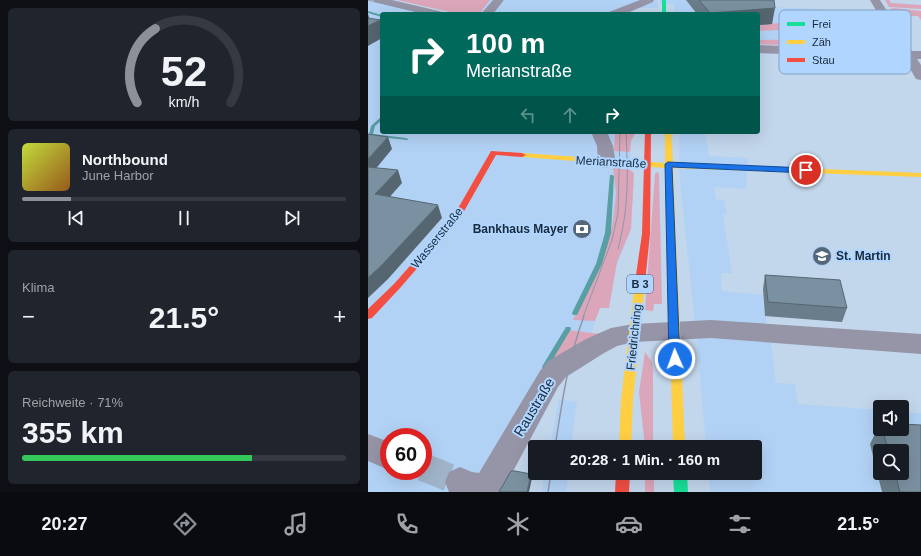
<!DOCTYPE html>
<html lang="de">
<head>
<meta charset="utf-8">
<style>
	:root { --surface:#171b24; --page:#20242c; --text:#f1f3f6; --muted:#9ea1a6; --line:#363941; --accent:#8c9099 }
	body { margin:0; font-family:Helvetica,sans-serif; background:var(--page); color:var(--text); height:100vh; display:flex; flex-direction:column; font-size:15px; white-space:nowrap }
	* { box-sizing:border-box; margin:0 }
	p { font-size:13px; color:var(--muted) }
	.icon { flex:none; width:22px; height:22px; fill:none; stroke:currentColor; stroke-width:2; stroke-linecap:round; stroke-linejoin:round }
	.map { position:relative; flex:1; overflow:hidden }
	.panel { display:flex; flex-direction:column; gap:8px; padding:8px; background:#0d0f14; width:368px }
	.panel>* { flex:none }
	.top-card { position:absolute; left:12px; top:12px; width:380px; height:122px; border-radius:4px; box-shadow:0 4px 16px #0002; background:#00695c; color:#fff; overflow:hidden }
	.tools { position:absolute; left:505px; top:400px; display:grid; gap:8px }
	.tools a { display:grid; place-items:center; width:36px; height:36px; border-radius:4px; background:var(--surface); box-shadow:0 4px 16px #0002; font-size:20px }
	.speed { position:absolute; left:12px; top:428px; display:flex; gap:8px; font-size:20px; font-weight:700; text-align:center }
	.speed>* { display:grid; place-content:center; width:52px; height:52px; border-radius:50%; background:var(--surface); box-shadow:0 4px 16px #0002; line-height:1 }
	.speed .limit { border:6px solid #d22; background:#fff; color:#111 }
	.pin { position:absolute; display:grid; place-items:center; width:34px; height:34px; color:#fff; margin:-17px; border:2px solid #fff; border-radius:50%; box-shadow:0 1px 4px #0007 }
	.me { position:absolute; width:44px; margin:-22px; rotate:358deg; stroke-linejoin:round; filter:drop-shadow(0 0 3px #0008) }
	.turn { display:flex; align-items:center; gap:14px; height:84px; padding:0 20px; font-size:18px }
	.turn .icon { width:52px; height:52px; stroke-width:2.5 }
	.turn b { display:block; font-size:28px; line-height:34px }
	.lanes { display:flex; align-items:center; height:38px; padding:0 20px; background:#0003; justify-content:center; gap:20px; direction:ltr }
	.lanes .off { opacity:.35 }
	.big { font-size:30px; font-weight:700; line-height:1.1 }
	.panel .widget { flex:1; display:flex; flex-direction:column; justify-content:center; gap:6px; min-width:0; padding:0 14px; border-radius:6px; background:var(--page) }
	.panel .dial { align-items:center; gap:0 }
	.dial svg { height:104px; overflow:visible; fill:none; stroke:var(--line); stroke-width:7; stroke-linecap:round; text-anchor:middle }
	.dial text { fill:var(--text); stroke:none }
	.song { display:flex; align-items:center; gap:12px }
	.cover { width:48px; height:48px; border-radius:6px; background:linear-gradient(135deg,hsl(70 70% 55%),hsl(30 70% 35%)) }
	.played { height:4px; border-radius:2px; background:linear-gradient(90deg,var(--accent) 15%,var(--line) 15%) }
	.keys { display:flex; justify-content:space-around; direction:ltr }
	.heat { display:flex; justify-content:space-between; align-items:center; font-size:22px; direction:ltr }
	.charge { height:6px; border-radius:3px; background:linear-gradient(90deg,#34c759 71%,var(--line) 0) }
	.trip { position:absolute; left:160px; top:440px; width:234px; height:40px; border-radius:4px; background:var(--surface); box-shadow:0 4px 16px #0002; font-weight:700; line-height:40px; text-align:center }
	.tab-bar { display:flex; height:64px; justify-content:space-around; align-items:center; background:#090b0e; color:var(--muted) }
	.tab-bar .icon { width:28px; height:28px }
	.tab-bar .on { color:var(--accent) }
	.tab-bar b { font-size:18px; color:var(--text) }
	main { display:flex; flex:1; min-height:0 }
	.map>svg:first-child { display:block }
</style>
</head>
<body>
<main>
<section class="panel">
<div class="widget dial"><svg viewBox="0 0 100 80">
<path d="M14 69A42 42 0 1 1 86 69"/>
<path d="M14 69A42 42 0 0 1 28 12" stroke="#8c9099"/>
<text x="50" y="56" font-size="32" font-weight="700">52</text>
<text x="50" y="72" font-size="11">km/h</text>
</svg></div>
<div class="widget">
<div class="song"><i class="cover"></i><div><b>Northbound</b><p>June Harbor</p></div></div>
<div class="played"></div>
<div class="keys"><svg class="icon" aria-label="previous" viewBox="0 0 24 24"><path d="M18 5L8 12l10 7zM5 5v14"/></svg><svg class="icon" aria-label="pause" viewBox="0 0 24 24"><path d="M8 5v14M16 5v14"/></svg><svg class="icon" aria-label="next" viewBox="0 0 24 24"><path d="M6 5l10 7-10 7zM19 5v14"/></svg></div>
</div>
<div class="widget"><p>Klima</p>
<div class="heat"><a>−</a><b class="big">21.5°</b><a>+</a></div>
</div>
<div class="widget"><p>Reichweite · 71%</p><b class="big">355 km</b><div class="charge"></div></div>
</section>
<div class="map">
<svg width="553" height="492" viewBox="0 0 553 492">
	<rect width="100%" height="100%" fill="#c2d6ec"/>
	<g fill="#b2d2f5" fill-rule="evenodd">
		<path d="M0,0L64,14H14V132H263L262,169L266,173L263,229L227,321L222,340L121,471L92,492H0ZM21,437H55V471H21Z"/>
		<path d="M122,0H290V8H270L252,14H111Z"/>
		<path d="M292,0H369L370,6L453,9L466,47L390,44V14H307L306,4H292Z"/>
		<path d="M311,132H337L341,156L380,158L378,189L346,187L348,199L356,200L359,214L355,215L364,273H353L354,291L395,295L397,316L404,350L408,383L427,384L430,404L512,410V429H534V412L553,413V492H342L341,473H387V447H338L330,352L312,181ZM512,451H534V473H512Z"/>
		<path d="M191,399L209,402L203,447H182Z"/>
		<path d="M177,473H200L198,492H174Z"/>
	</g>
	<g fill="#dca6ba">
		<path d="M29,0H122L111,14H91Z"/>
		<path d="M517,0H521L523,3L553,5V9L521,7Z"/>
		<path d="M526,8L553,11V20L550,16H527L522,9Z"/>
		<path d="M411,23L413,30L390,31V25Z"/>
		<path d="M435,39L442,40L444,46L390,44V40Z"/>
		<path d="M247,132H268L263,141L262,152L246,151Z"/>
		<path d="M245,168L262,170L266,173L263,229L249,262L241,308H232L227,321L205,320L232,261L244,228L248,193Z"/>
		<path d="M289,172L291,174L294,304H286L285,311L277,310L287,174Z"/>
		<path d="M201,330L232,334L181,365Z"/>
		<path d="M277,352L284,362L285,372V447H277L271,392Z"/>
		<rect x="277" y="473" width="9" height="19"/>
	</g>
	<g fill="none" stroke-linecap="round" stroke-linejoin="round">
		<g fill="#589fa3" fill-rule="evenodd">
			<path d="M0,11L14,15V17L0,13Z"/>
			<path d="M13,117H14V120L7,126L5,134L38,138L40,139V140L1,136V135L3,126Z"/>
			<path d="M242,175H244L246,176L243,233L234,264L210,313L209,315H205L204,313L228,264L237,233Z"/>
			<path d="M198,327H202L203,329L179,369L177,370L175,369L174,367L175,365Z"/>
		</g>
		<path stroke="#a0b4c9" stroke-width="28" stroke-dasharray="28 14" stroke-linecap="butt" d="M55,467L92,482"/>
		<g fill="#9694a7" fill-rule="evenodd">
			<path d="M5,0H24L75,12L77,14H56L6,2Z"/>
			<path d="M125,0H136L125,14H113Z"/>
			<path d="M272,0H286L285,2L257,14H239L241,12Z"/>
			<path d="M502,0H512L544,51H553V59H549L553,65V80L548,79L536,58L390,53V45L531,50Z"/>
			<path d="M223,132H239L245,146L248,163L245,167L239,168L233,167L230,163L229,146Z"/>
			<path d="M343,320L553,334V354L343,338L266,342L249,346L236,353L198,377L190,387L134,492H81L77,482L81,472L92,467L104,472L111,473L172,371L180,361L218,339L243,328L266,324Z"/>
			<path d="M0,434L21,442V470L0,461Z"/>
		</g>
		<g fill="#16e098" fill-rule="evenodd">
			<rect x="294" y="0" width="4" height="14"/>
			<path d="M305,473H319L320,492H306Z"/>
		</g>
		<g fill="#ffcf43" fill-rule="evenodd">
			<path d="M297,132H303L305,163L553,173V177L305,168L317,447H305L297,168L154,157L150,155L154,153L297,163Z"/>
			<path d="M272,279L275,280L277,282L265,400L263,447H251L253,400L267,282L269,280Z"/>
		</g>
		<g fill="#f24e42" fill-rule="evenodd">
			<path d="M277,132H283L282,234L277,282L275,284H269L267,282L274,234Z"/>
			<path d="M123,151L154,153L158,155L154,157L128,155L91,220L32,288L4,318L0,319V309L26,284L85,217Z"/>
			<path d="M248,473H262L261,492H247Z"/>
		</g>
		<g stroke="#9196a8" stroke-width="1">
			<path d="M0,0L59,14"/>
			<path d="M250,249C261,208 260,174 258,132"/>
			<path d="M215,317L244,240L250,213L252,132"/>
		</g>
		<g stroke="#9196a8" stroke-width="1.5">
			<path d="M187,447C194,402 200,359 216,316"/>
			<path d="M180,492L183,473"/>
		</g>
	</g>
	<g fill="#697d8a" fill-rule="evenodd">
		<path d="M318,0H406L404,24L390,25V14H329Z"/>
		<path d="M397,275L479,308L474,322L397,316L395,289Z"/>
		<path d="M512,424V429H534L553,492H514L502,444ZM512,451H534V473H512Z"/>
	</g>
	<g fill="#556671">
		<path d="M407,8L404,24L390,25V14H342V13Z"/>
		<path d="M0,14L3,23L12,20L14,25V38L0,46Z"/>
		<path d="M20,137L24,149L6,171H0V159Z"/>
		<path d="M30,170L34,183L12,208L7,194Z"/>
		<path d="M70,205L74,218L20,279L0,298V278Z"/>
		<path d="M163,474L164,478L161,492H159Z"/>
	</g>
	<g fill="#7a91a1" stroke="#556671">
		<path d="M331,0H406L407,8L342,13Z"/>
		<path d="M0,18L12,20L0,26Z"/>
		<path d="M0,134L20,137L0,159Z"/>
		<path d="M0,167L30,170L7,194L70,205L14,265L0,278Z"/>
		<path d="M397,275L472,280L479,308L400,302Z"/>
		<path d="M534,424L553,425V492H532L527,473H534V451H521L514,429H534Z"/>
		<path d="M143,471H147L163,474L159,492H131Z"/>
	</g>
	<path fill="#1a73e8" stroke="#114b97" d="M300,162L438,168L442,170L438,173L304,167L312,359L311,362L307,364L303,362L301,359L297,164Z"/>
	<defs>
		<g id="bank-disc" transform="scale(1)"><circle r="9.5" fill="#54667a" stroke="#b0d5fe"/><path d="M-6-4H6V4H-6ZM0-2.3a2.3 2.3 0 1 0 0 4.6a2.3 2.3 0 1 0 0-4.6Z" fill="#fff"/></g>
		<g id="school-disc" transform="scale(1)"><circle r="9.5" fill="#54667a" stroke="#b0d5fe"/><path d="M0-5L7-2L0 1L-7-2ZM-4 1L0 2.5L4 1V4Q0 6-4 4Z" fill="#fff"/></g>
	</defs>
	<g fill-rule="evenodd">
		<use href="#bank-disc" x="214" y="229"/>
		<use href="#school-disc" x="454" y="256"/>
	</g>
	<g text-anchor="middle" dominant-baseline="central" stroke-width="4" stroke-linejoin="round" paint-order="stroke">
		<rect fill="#b0d5fe" stroke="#465d77" stroke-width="1" x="259" y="275" width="26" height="18" rx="3"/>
		<g font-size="11" font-weight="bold" fill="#182a3d">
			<text x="272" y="284">B 3</text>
		</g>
		<g font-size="12" fill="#182a3d" stroke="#b0d5fe">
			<text transform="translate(243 162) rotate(3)">Merianstraße</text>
			<text transform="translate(69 238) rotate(-51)">Wasserstraße</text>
			<text transform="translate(266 337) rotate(-84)">Friedrichring</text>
		</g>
		<g font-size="12" font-weight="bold" fill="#182a3d" stroke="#b0d5fe" text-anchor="end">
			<text x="200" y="229">Bankhaus Mayer</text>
			<text x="468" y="256" text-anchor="start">St. Martin</text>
		</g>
		<g font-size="14" fill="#182a3d" stroke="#b0d5fe">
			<text transform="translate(166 407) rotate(-59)">Raustraße</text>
		</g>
	</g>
	<rect x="411" y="10" width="132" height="64" rx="6" fill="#b0d5fe" stroke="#82a2c4" stroke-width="1"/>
	<rect x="419" y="22" width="18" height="4" fill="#16e098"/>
	<rect x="419" y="40" width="18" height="4" fill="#ffcf43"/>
	<rect x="419" y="58" width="18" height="4" fill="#f24e42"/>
	<g font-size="11" fill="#182a3d">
		<text x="444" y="28">Frei</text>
		<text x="444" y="46">Zäh</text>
		<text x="444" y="64">Stau</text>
	</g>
</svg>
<div class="tools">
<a><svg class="icon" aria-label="sound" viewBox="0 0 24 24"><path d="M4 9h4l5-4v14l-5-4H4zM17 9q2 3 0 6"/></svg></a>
<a><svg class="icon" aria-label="search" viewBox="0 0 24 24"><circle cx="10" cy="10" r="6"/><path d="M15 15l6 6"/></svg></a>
</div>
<div class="speed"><div class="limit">60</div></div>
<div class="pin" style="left:438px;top:170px;background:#d93025"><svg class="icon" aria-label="arrive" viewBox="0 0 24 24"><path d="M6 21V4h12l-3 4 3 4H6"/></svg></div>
<svg class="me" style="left:307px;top:359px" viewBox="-20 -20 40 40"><circle r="17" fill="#1a73e8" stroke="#fff" stroke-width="3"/><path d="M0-11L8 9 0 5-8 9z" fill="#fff"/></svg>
<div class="trip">20:28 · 1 Min. · 160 m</div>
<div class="top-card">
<div class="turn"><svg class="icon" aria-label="right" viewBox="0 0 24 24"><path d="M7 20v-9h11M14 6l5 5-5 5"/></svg><div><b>100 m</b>Merianstraße</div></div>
<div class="lanes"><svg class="icon off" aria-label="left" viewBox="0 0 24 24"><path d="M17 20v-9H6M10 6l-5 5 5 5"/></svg><svg class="icon off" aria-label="ahead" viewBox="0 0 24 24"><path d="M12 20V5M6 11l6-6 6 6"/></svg><svg class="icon" aria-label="right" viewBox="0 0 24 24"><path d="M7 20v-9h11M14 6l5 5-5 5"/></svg></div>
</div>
</div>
</main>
<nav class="tab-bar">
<b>20:27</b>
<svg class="icon on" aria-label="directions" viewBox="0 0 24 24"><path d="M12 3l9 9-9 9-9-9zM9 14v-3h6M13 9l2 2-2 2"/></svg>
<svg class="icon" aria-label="music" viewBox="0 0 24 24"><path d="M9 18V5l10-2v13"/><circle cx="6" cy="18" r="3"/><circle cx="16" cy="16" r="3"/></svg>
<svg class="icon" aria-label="phone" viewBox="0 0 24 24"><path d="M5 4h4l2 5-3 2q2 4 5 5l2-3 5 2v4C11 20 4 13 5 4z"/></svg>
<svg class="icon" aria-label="climate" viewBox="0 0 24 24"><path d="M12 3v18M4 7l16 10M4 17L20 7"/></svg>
<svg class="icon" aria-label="car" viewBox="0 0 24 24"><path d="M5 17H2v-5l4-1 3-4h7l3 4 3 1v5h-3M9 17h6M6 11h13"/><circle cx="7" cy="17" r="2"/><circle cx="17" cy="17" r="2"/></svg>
<svg class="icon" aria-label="filters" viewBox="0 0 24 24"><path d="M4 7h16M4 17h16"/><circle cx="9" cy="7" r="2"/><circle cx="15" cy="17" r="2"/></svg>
<b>21.5°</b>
</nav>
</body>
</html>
